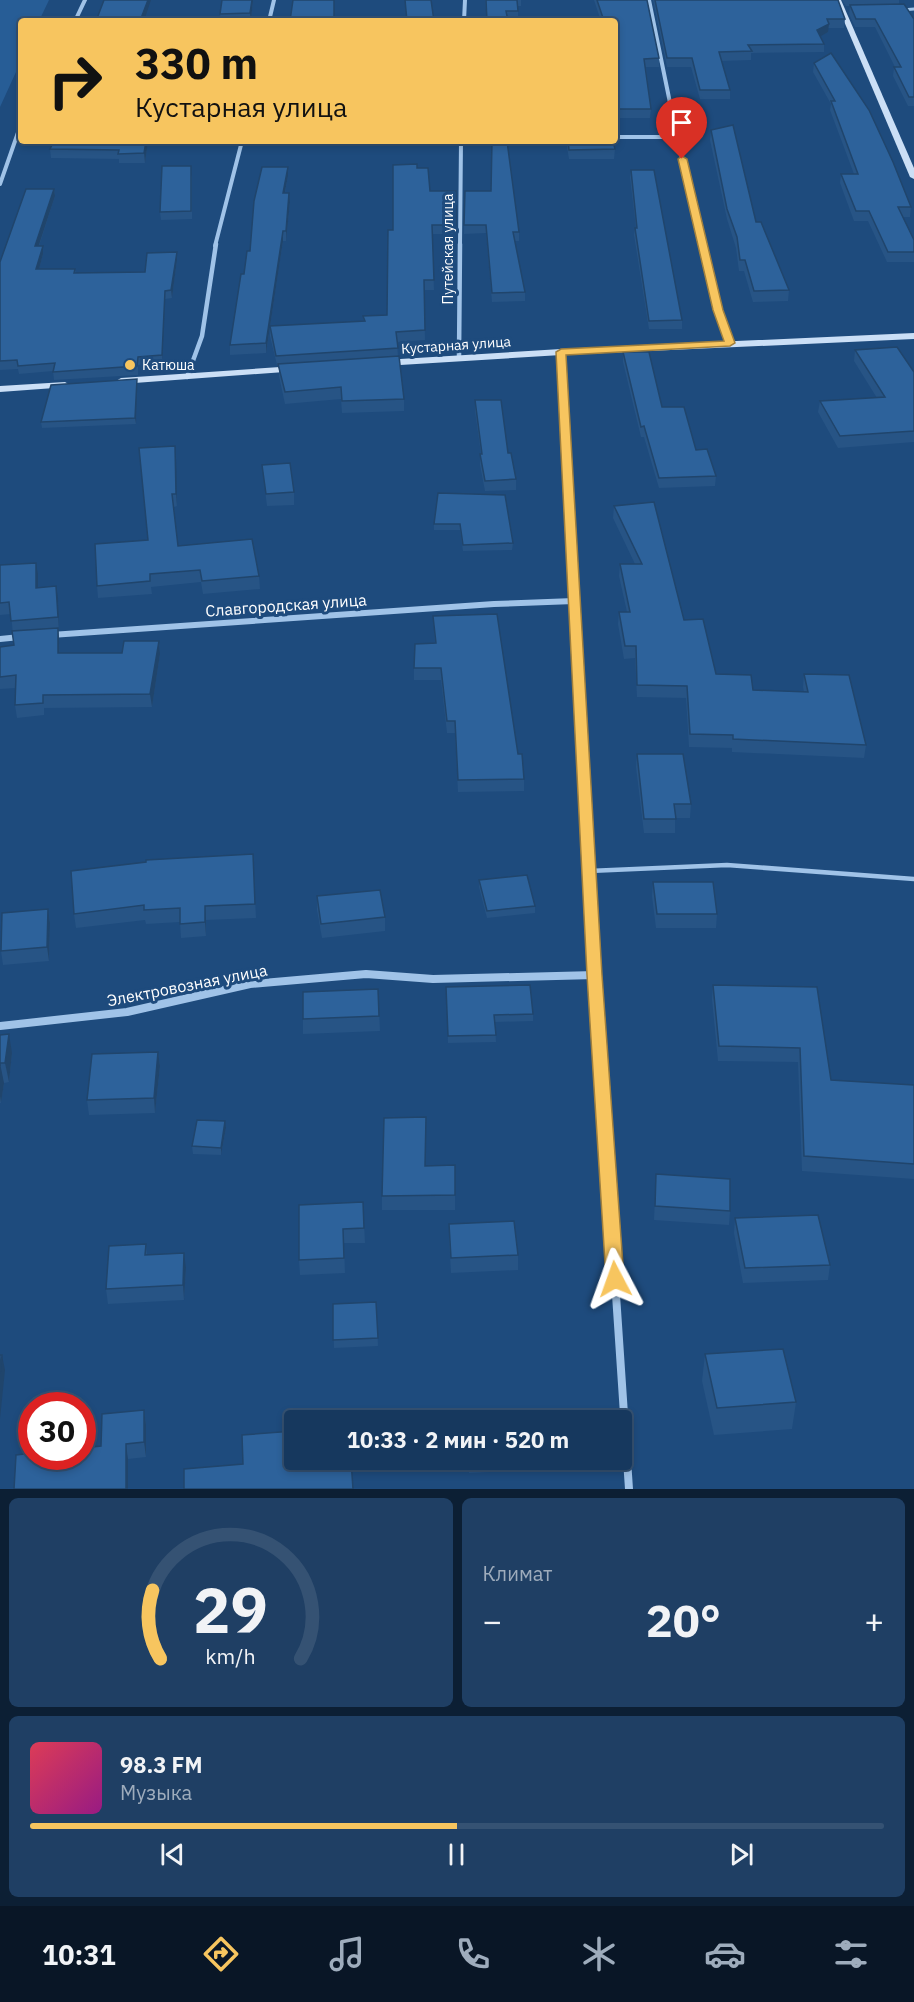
<!DOCTYPE html>
<html lang="ru">
<head>
<meta charset="utf-8">
<style>
	:root { --surface:#16385e; --page:#1f3f64; --text:#f1f3f6; --muted:#9eacbc; --line:#355273; --accent:#f7c55f }
	body { margin:0; font-family:"IBM Plex Sans",sans-serif; background:var(--page); color:var(--text); height:100vh; display:flex; flex-direction:column; font-size:22px; white-space:nowrap }
	* { box-sizing:border-box; margin:0 }
	p { font-size:20px; color:var(--muted) }
	.icon { flex:none; width:33px; height:33px; fill:none; stroke:currentColor; stroke-width:2; stroke-linecap:round; stroke-linejoin:round }
	.map { position:relative; height:1489px; overflow:hidden }
	.drawer { display:flex; flex-direction:column; gap:9px; padding:9px; background:#0c1f34; flex:1 }
	.drawer>* { flex:none }
	.banner { position:absolute; left:18px; top:18px; width:600px; height:126px; border-radius:6px; box-shadow:0 3px 9px #0003,0 0 0 2px var(--line); background:#f7c55f; color:#111; overflow:hidden }
	.speed { position:absolute; left:18px; top:1392px; display:flex; gap:12px; font-size:30px; font-weight:700; text-align:center }
	.speed>* { display:grid; place-content:center; width:78px; height:78px; border-radius:50%; background:var(--surface); box-shadow:0 3px 9px #0003,0 0 0 2px var(--line); line-height:1 }
	.speed .limit { border:9px solid #d22; background:#fff; color:#111 }
	.pin { position:absolute; display:grid; place-items:center; width:51px; height:51px; color:#fff; margin:-62px -26px; border-radius:50% 50% 50% 0; rotate:-45deg; box-shadow:0 0 6px #0007 }
	.pin .icon { rotate:45deg }
	.me { position:absolute; width:66px; margin:-33px; rotate:356deg; stroke-linejoin:round; filter:drop-shadow(0 0 4px #0008) }
	.turn { display:flex; align-items:center; gap:21px; height:126px; padding:0 18px; font-size:27px }
	.turn .icon { width:78px; height:78px; stroke-width:2.5 }
	.turn b { display:block; font-size:42px; line-height:51px }
	.big { font-size:45px; font-weight:700; line-height:1.1 }
	.drawer .tile { flex:1; display:flex; flex-direction:column; justify-content:center; gap:9px; min-width:0; padding:0 21px; border-radius:9px; background:var(--page) }
	.drawer .dial { align-items:center; gap:0 }
	.dial svg { height:156px; overflow:visible; fill:none; stroke:var(--line); stroke-width:7; stroke-linecap:round; text-anchor:middle }
	.dial text { fill:var(--text); stroke:none }
	.song { display:flex; align-items:center; gap:18px }
	.cover { width:72px; height:72px; border-radius:9px; background:linear-gradient(135deg,hsl(350 70% 55%),hsl(310 70% 35%)) }
	.played { height:6px; border-radius:3px; background:linear-gradient(90deg,var(--accent) 50%,var(--line) 50%) }
	.keys { display:flex; justify-content:space-around; direction:ltr }
	.heat { display:flex; justify-content:space-between; align-items:center; font-size:33px; direction:ltr }
	.drawer .tiles { flex:1; display:grid; gap:9px; grid-template-columns:1fr 1fr }
	.tile:last-child { grid-column:span 2 }
	.trip { position:absolute; left:284px; top:1410px; width:348px; height:60px; border-radius:6px; background:var(--surface); box-shadow:0 3px 9px #0003,0 0 0 2px var(--line); font-weight:700; line-height:60px; text-align:center }
	.tabs { display:flex; height:96px; justify-content:space-around; align-items:center; background:#091626; color:var(--muted) }
	.tabs .icon { width:42px; height:42px }
	.tabs .selected { color:var(--accent) }
	.tabs b { font-size:27px; color:var(--text) }
	.map>svg:first-child { display:block }
</style>
</head>
<body>
<div class="map">
<svg width="914" height="1489" viewBox="0 0 914 1489">
	<rect width="100%" height="100%" fill="#1e4b7d"/>
	<path fill="#275d96" d="M0,0H49L39,21H21V61L0,107Z"/>
	<g fill="none" stroke-linecap="round" stroke-linejoin="round">
		<path stroke="#a0c3e8" stroke-width="3" d="M902,10L914,9"/>
		<path stroke="#a0c3e8" stroke-width="4.5" d="M589,871L727,865L914,879"/>
		<g stroke="#a0c3e8" stroke-width="4">
			<path d="M649,0L677,137L703,246"/>
			<path d="M75,21L85,0"/>
			<path d="M269,21L274,0"/>
			<path d="M464,21L465,0"/>
			<path d="M615,137H677"/>
			<path d="M0,184L21,124"/>
			<path d="M215,246L242,141"/>
			<path d="M460,246L461,141"/>
		</g>
		<g stroke="#a0c3e8" stroke-width="4.5">
			<path d="M702,244L718,310L730,343"/>
			<path d="M561,352L572,561"/>
			<path d="M459,358L460,244"/>
			<path d="M187,377L202,336L216,244"/>
		</g>
		<g stroke="#a0c3e8" stroke-width="6">
			<path d="M572,560L595,967"/>
			<path d="M51,635L494,604L574,601"/>
			<path d="M0,639L20,637"/>
		</g>
		<g stroke="#a0c3e8" stroke-width="8">
			<path d="M594,966L629,1489"/>
			<path d="M0,1026L127,1012L250,984L366,974L433,979L595,975"/>
		</g>
		<g fill="#cbdff6" fill-rule="evenodd">
			<path d="M835,0H841L914,168V179L910,177Z"/>
			<path d="M914,333V339L561,355L384,366L379,363L384,360L561,349Z"/>
			<path d="M295,366L300,369L298,371L121,384L116,381L121,378Z"/>
			<path d="M65,382L70,385L68,387L0,392V386Z"/>
		</g>
	</g>
	<g fill="#275485">
		<path d="M222,0H253L251,21H221L220,14Z"/>
		<path d="M485,0H521V6H518V19H508V21H487Z"/>
		<path d="M594,0H647L659,58V67H646L651,109L650,118H615V21H601Z"/>
		<path d="M653,0H838L845,19L844,28H828V32L820,36L824,44V52L751,53V60L722,61L730,90V99H700L691,67H667Z"/>
		<path d="M842,0H899V4L914,19V106H908L893,76L894,67H895L875,27H855L849,14L850,6H846Z"/>
		<path d="M814,63L911,207L910,217H903L914,240V262H887L868,221H854L840,183L841,174H854L830,110L831,104L813,72Z"/>
		<path d="M711,130L789,290L788,301L753,302L744,271H739L736,248L727,219L710,140Z"/>
		<path d="M54,141H148L145,163H119V159L51,158L50,149Z"/>
		<path d="M566,141H613L615,149L614,159H569Z"/>
		<path d="M417,168L430,191H456V234H432L434,290H424L425,340L397,342L398,357L404,399V411L342,413L341,399L285,404L279,376V365H277L270,336V328L266,353L230,355V345L244,274L250,251L288,176L285,193H289L290,202L286,241H283L270,326L364,321L363,316L387,315L393,230Z"/>
		<path d="M631,170L682,320V329H649L634,235L635,228H636L630,177Z"/>
		<path d="M192,175V219L161,220L160,212Z"/>
		<path d="M54,189L55,196L39,246L43,254L39,269H75L76,273L145,272L177,260L172,298L165,299L162,363L138,365V375L54,380L53,371L19,374L18,369L0,370V262Z"/>
		<path d="M465,191L519,232V241H515L525,292V301L492,302L486,233L464,234Z"/>
		<path d="M855,350L914,372V442L838,448L818,412L820,401L877,398L854,361Z"/>
		<path d="M623,352L662,407L716,476L715,486L659,488L644,437H641L623,362Z"/>
		<path d="M137,385L136,424L42,428L41,422Z"/>
		<path d="M475,400L508,453L516,479V490L485,491L480,465V454H481L475,411Z"/>
		<path d="M175,446L177,506L174,507L178,546L259,576L260,589L203,594L201,582L151,587L152,594L98,598L97,586L148,540Z"/>
		<path d="M262,465L294,492V505L267,506Z"/>
		<path d="M438,493L513,543L512,550L463,551L460,530H434V524Z"/>
		<path d="M614,506L716,674L753,690L804,692L803,687L804,674L866,745L864,758L732,752V748L689,747L686,698L637,697L635,658L624,659L618,624L619,612H627L619,576L620,564H635L613,518Z"/>
		<path d="M0,565L38,574V588L58,598L59,630H58L60,653H122L159,641L160,654L152,707L44,708V715L17,718L15,705L16,688L0,689V647L14,645L11,614L0,615Z"/>
		<path d="M433,616L518,754L524,779V791L458,792L455,733H447L441,680H414V668L435,643Z"/>
		<path d="M637,754L691,804L690,818H675V833H644L636,767Z"/>
		<path d="M253,854L256,918L206,920V936L181,938L180,922L146,924L145,920L76,928L74,914Z"/>
		<path d="M479,880L535,906V913L487,918L479,887Z"/>
		<path d="M653,882L717,914L716,928H656L652,896Z"/>
		<path d="M317,896L385,917V931L322,938L317,910Z"/>
		<path d="M48,909L50,923L49,961L3,965L1,951Z"/>
		<path d="M713,985L817,987L831,1080L914,1085V1179L802,1171L798,1062L718,1061L712,999Z"/>
		<path d="M446,987L533,1014V1021L495,1022L496,1042L448,1043Z"/>
		<path d="M378,989L380,1031L303,1034V1019Z"/>
		<path d="M0,1035L12,1053L9,1082L4,1083L1,1103H0Z"/>
		<path d="M158,1052L160,1066L155,1113L89,1115L87,1100Z"/>
		<path d="M226,1128L221,1155L193,1154L192,1146Z"/>
		<path d="M455,1165V1210H382V1196L426,1166Z"/>
		<path d="M656,1174L730,1211L729,1225L654,1220Z"/>
		<path d="M363,1202L365,1243H344L345,1273L300,1275L299,1260Z"/>
		<path d="M735,1218L830,1265L828,1280L743,1283L734,1233Z"/>
		<path d="M449,1224L518,1255V1270L451,1273L449,1239Z"/>
		<path d="M146,1244L147,1255L186,1268L184,1300L108,1304L106,1289Z"/>
		<path d="M376,1302L378,1346L334,1348L333,1304Z"/>
		<path d="M705,1354L796,1402L792,1429L714,1435L702,1381Z"/>
		<path d="M144,1410L146,1425V1457L128,1459V1489H14L101,1446Z"/>
		<path d="M468,1460H566V1468L469,1473Z"/>
	</g>
	<g fill="#20456c">
		<path d="M148,0H151L144,21H140Z"/>
		<path d="M252,0H253L251,21L250,13Z"/>
		<path d="M829,24L828,32L816,39L817,30Z"/>
		<path d="M146,141H148L145,163L144,153Z"/>
		<path d="M288,167V176L283,202V193Z"/>
		<path d="M54,189L55,196L36,254L35,246Z"/>
		<path d="M289,193L290,202L286,241V231Z"/>
		<path d="M283,231V241L266,353V343Z"/>
		<path d="M43,246V254L37,277L36,269Z"/>
		<path d="M177,252V260L172,298L171,290Z"/>
		<path d="M165,291V299L162,363V355Z"/>
		<path d="M137,379V385L136,424L135,418Z"/>
		<path d="M175,446L176,458L177,506L176,494Z"/>
		<path d="M36,563L38,574V600L36,588Z"/>
		<path d="M56,586L58,598L59,630L58,617Z"/>
		<path d="M58,628L59,640L60,666L58,653Z"/>
		<path d="M159,641L160,654L152,707L150,694Z"/>
		<path d="M205,906L206,920V936L205,922Z"/>
		<path d="M48,909L50,923L49,961L47,947Z"/>
		<path d="M9,1034L12,1053L9,1082L5,1063Z"/>
		<path d="M158,1052L160,1066L155,1113L154,1098Z"/>
		<path d="M0,1063L4,1083L1,1103L0,1096Z"/>
		<path d="M225,1121L226,1128L221,1155V1148Z"/>
		<path d="M184,1253L186,1268L184,1300L183,1285Z"/>
		<path d="M2,1355L5,1370L0,1419V1374Z"/>
		<path d="M144,1410L146,1425V1457L144,1442Z"/>
		<path d="M126,1444L128,1459V1489H126Z"/>
	</g>
	<g fill="#2d629b" stroke="#20456c" stroke-width="1.5">
		<path d="M104,0H148L140,21H96Z"/>
		<path d="M222,0H252L250,13L220,14Z"/>
		<path d="M293,0H334V20H332V21H290Z"/>
		<path d="M405,0H431L434,21H407Z"/>
		<path d="M486,0H517L518,11H506L508,21H487Z"/>
		<path d="M597,0H647L659,58L644,59L651,109H615V21H604Z"/>
		<path d="M655,0H838L845,19H827L829,24L817,30L824,44L748,45L752,51L719,52L730,90H700L692,58H667Z"/>
		<path d="M904,4L914,19V97H909L894,67H901L875,19H856L850,5Z"/>
		<path d="M831,53L869,110L893,162L911,207H898L914,240V252H888L869,211H856L841,174H858L831,101H835L814,63Z"/>
		<path d="M733,125L756,222H761L789,290L754,291L745,260H740L737,237L727,209L711,130Z"/>
		<path d="M54,141H146L144,153L118,154L119,150L50,149Z"/>
		<path d="M492,141H507L519,232H513L525,292L492,293L486,225H464L465,191H491Z"/>
		<path d="M568,141H613L615,149L569,150Z"/>
		<path d="M417,164V168H428L430,191H456V225H432L434,280H424L425,330L396,332L398,348L276,356L270,326L365,321L363,316L387,315L388,230H393V165Z"/>
		<path d="M162,166H191V211L160,212Z"/>
		<path d="M262,167H288L283,193H289L286,231H283L266,343L230,345L241,274H244L247,251H250L254,201Z"/>
		<path d="M631,170H654L682,320L649,321L635,228H637Z"/>
		<path d="M26,189H54L35,246H43L36,269H75L74,273L145,272L147,253L177,252L171,290L165,291L162,355L138,357L137,366L53,372L55,363L18,366L17,360L0,361V262Z"/>
		<path d="M897,347L914,372V431L840,436L820,401L885,397L855,350Z"/>
		<path d="M623,352H649L662,407H684L696,450L707,449L716,476L659,478L644,426L641,427Z"/>
		<path d="M399,356L404,399L342,401L341,387L285,392L278,364Z"/>
		<path d="M137,379L135,418L41,422L51,385Z"/>
		<path d="M475,400H501L508,453H511L516,479L485,481L480,454H482Z"/>
		<path d="M175,446L176,494H172L178,546L252,539L259,576L202,581L200,570L150,574V581L97,586L95,544L148,540L139,448Z"/>
		<path d="M290,463L294,492L266,494L262,465Z"/>
		<path d="M438,493L505,495L513,543L463,545L460,524H434Z"/>
		<path d="M654,502L684,620L703,619L716,674L751,675L753,690L808,692L804,674L849,675L866,745L733,739V735L690,734L687,686L637,685L636,646H625L619,612H630L620,564H642L614,506Z"/>
		<path d="M36,563V588L56,586L58,617L11,621L9,602L0,603V565Z"/>
		<path d="M497,614L518,754H522L524,779L458,780L455,721H447L441,668H414L415,644L436,643L433,616Z"/>
		<path d="M58,628V653H122L124,641H159L150,694L43,695V703L15,705L16,675L0,677V647L14,645L12,631Z"/>
		<path d="M637,754H683L691,804H674L676,819H644Z"/>
		<path d="M253,854L255,904L205,906V922L180,924V908L144,910V905L74,914L71,871L146,862V860Z"/>
		<path d="M527,875L535,906L487,911L479,880Z"/>
		<path d="M653,882H713L717,914H657Z"/>
		<path d="M380,890L385,917L321,924L317,896Z"/>
		<path d="M48,909L47,947L1,951L2,913Z"/>
		<path d="M530,985L533,1014L494,1015L496,1035L448,1036L446,987Z"/>
		<path d="M713,985L817,987L831,1080L914,1085V1164L804,1156L800,1048L719,1046Z"/>
		<path d="M378,989L379,1016L303,1019V992Z"/>
		<path d="M9,1034L5,1063H0V1066V1035Z"/>
		<path d="M158,1052L154,1098L87,1100L92,1054Z"/>
		<path d="M426,1117L425,1166L455,1165V1195L382,1196L384,1118Z"/>
		<path d="M197,1120L225,1121L221,1148L192,1146Z"/>
		<path d="M656,1174L730,1179V1211L655,1206Z"/>
		<path d="M363,1202L364,1228L343,1229L344,1258L299,1260V1205Z"/>
		<path d="M818,1215L830,1265L745,1268L735,1218Z"/>
		<path d="M514,1221L518,1255L451,1258L449,1224Z"/>
		<path d="M146,1244L145,1255L184,1253L183,1285L106,1289L109,1246Z"/>
		<path d="M376,1302L378,1338L333,1340V1304Z"/>
		<path d="M783,1349L796,1402L717,1408L705,1354Z"/>
		<path d="M0,1355H2L0,1374Z"/>
		<path d="M560,1409L561,1420H466L465,1414Z"/>
		<path d="M144,1410V1442L126,1444V1489H14L16,1455L32,1453V1456H82V1448L101,1446L102,1414Z"/>
		<path d="M294,1431V1460H351L353,1489H184V1469L243,1464L242,1435Z"/>
		<path d="M469,1460H566V1461L469,1466Z"/>
	</g>
	<path fill="#f7c55f" stroke="#a1803e" stroke-width="1.5" d="M682,156L687,159L723,310L735,343L730,346L566,355L602,975L624,1279L621,1284L615,1286L609,1284L606,1279L587,975L556,352L561,349L724,341L713,310L678,159Z"/>
	<circle fill="#f7c55f" stroke="#1e4b7d" stroke-width="2" cx="130" cy="365" r="6"/>
	<g text-anchor="middle" dominant-baseline="central" stroke-width="6" stroke-linejoin="round" paint-order="stroke">
		<g font-size="14" fill="#fff" stroke="#1e4b7d">
			<text transform="translate(448 249) rotate(-90)">Путейская улица</text>
			<text transform="translate(456 345) rotate(-4)">Кустарная улица</text>
		</g>
		<g font-size="14" fill="#fff" stroke="#1e4b7d" text-anchor="start">
			<text x="142" y="365">Катюша</text>
		</g>
		<g font-size="16" fill="#fff" stroke="#1e4b7d">
			<text transform="translate(286 605) rotate(-4)">Славгородская улица</text>
			<text transform="translate(187 985) rotate(-11)">Электровозная улица</text>
		</g>
	</g>
</svg>
<div class="speed"><div class="limit">30</div></div>
<div class="pin" style="left:682px;top:159px;background:#d93025"><svg class="icon" aria-label="arrive" viewBox="0 0 24 24"><path d="M6 21V4h12l-3 4 3 4H6"/></svg></div>
<svg class="me" style="left:615px;top:1279px" viewBox="-20 -20 40 40"><path d="M0-17L14 15 0 8-14 15z" fill="#f7c55f" stroke="#fff" stroke-width="4"/></svg>
<div class="trip">10:33 · 2 мин · 520 m</div>
<div class="banner">
<div class="turn"><svg class="icon" aria-label="right" viewBox="0 0 24 24"><path d="M7 20v-9h11M14 6l5 5-5 5"/></svg><div><b>330 m</b>Кустарная улица</div></div>
</div>
</div>
<section class="drawer">
<div class="tiles">
<div class="tile dial"><svg viewBox="0 0 100 80">
<path d="M14 69A42 42 0 1 1 86 69"/>
<path d="M14 69A42 42 0 0 1 10 34" stroke="#f7c55f"/>
<text x="50" y="56" font-size="32" font-weight="700">29</text>
<text x="50" y="72" font-size="11">km/h</text>
</svg></div>
<div class="tile"><p>Климат</p>
<div class="heat"><a>−</a><b class="big">20°</b><a>+</a></div>
</div>
<div class="tile">
<div class="song"><i class="cover"></i><div><b>98.3 FM</b><p>Музыка</p></div></div>
<div class="played"></div>
<div class="keys"><svg class="icon" aria-label="previous" viewBox="0 0 24 24"><path d="M18 5L8 12l10 7zM5 5v14"/></svg><svg class="icon" aria-label="pause" viewBox="0 0 24 24"><path d="M8 5v14M16 5v14"/></svg><svg class="icon" aria-label="next" viewBox="0 0 24 24"><path d="M6 5l10 7-10 7zM19 5v14"/></svg></div>
</div>
</div>
</section>
<nav class="tabs">
<b>10:31</b>
<svg class="icon selected" aria-label="directions" viewBox="0 0 24 24"><path d="M12 3l9 9-9 9-9-9zM9 14v-3h6M13 9l2 2-2 2"/></svg>
<svg class="icon" aria-label="music" viewBox="0 0 24 24"><path d="M9 18V5l10-2v13"/><circle cx="6" cy="18" r="3"/><circle cx="16" cy="16" r="3"/></svg>
<svg class="icon" aria-label="phone" viewBox="0 0 24 24"><path d="M5 4h4l2 5-3 2q2 4 5 5l2-3 5 2v4C11 20 4 13 5 4z"/></svg>
<svg class="icon" aria-label="climate" viewBox="0 0 24 24"><path d="M12 3v18M4 7l16 10M4 17L20 7"/></svg>
<svg class="icon" aria-label="car" viewBox="0 0 24 24"><path d="M5 17H2v-5l4-1 3-4h7l3 4 3 1v5h-3M9 17h6M6 11h13"/><circle cx="7" cy="17" r="2"/><circle cx="17" cy="17" r="2"/></svg>
<svg class="icon" aria-label="filters" viewBox="0 0 24 24"><path d="M4 7h16M4 17h16"/><circle cx="9" cy="7" r="2"/><circle cx="15" cy="17" r="2"/></svg>
</nav>
</body>
</html>
